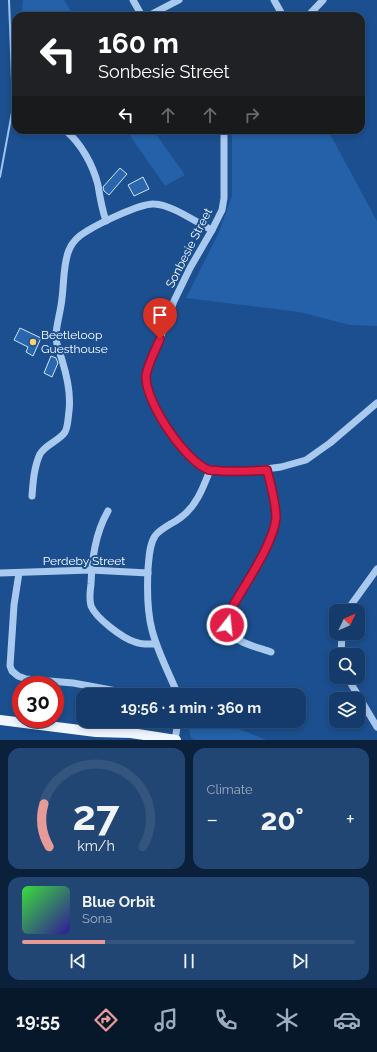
<!DOCTYPE html>
<html lang="en">
<head>
<meta charset="utf-8">
<style>
	:root { --surface:#143b6b; --page:#214673; --text:#f1f3f6; --muted:#9dadc1; --line:#33557e; --accent:#e69b98 }
	body { margin:0; font-family:Raleway,sans-serif; background:var(--page); color:var(--text); height:100vh; display:flex; flex-direction:column; font-size:15px; white-space:nowrap }
	* { box-sizing:border-box; margin:0 }
	p { font-size:13px; color:var(--muted) }
	.icon { flex:none; width:22px; height:22px; fill:none; stroke:currentColor; stroke-width:2; stroke-linecap:round; stroke-linejoin:round }
	.map { position:relative; height:740px; overflow:hidden }
	.sheet { display:flex; flex-direction:column; gap:8px; padding:8px; background:#0b203b; flex:1 }
	.sheet>* { flex:none }
	.top-card { position:absolute; left:12px; top:12px; width:353px; height:122px; border-radius:12px; box-shadow:0 2px 6px #0003,0 0 0 1px var(--line); background:#202124; color:#fff; overflow:hidden }
	.needle { width:26px; rotate:46deg }
	.controls { position:absolute; left:329px; top:604px; display:grid; gap:8px }
	.controls a { display:grid; place-items:center; width:36px; height:36px; border-radius:8px; background:var(--surface); box-shadow:0 2px 6px #0003,0 0 0 1px var(--line); font-size:20px }
	.speed { position:absolute; left:12px; top:676px; display:flex; gap:8px; font-size:20px; font-weight:700; text-align:center }
	.speed>* { display:grid; place-content:center; width:52px; height:52px; border-radius:50%; background:var(--surface); box-shadow:0 2px 6px #0003,0 0 0 1px var(--line); line-height:1 }
	.speed .limit { border:6px solid #d22; background:#fff; color:#111 }
	.pin { position:absolute; display:grid; place-items:center; width:34px; height:34px; color:#fff; margin:-41px -17px; border-radius:50% 50% 50% 0; rotate:-45deg; box-shadow:0 0 4px #0007 }
	.pin .icon { rotate:45deg }
	.me { position:absolute; width:44px; margin:-22px; rotate:16deg; stroke-linejoin:round; filter:drop-shadow(0 0 3px #0008) }
	.turn { display:flex; align-items:center; gap:14px; height:84px; padding:0 20px; font-size:18px }
	.turn .icon { width:52px; height:52px; stroke-width:2.5 }
	.turn b { display:block; font-size:28px; line-height:34px }
	.lanes { display:flex; align-items:center; height:38px; padding:0 20px; background:#0003; justify-content:center; gap:20px; direction:ltr }
	.lanes .off { opacity:.35 }
	.big { font-size:30px; font-weight:700; line-height:1.1 }
	.sheet .tile { flex:1; display:flex; flex-direction:column; justify-content:center; gap:6px; min-width:0; padding:0 14px; border-radius:12px; background:var(--page) }
	.sheet .dial { align-items:center; gap:0 }
	.dial svg { height:104px; overflow:visible; fill:none; stroke:var(--line); stroke-width:7; stroke-linecap:round; text-anchor:middle }
	.dial text { fill:var(--text); stroke:none }
	.song { display:flex; align-items:center; gap:12px }
	.cover { width:48px; height:48px; border-radius:6px; background:linear-gradient(135deg,hsl(120 70% 55%),hsl(250 70% 35%)) }
	.played { height:4px; border-radius:2px; background:linear-gradient(90deg,var(--accent) 25%,var(--line) 25%) }
	.keys { display:flex; justify-content:space-around; direction:ltr }
	.heat { display:flex; justify-content:space-between; align-items:center; font-size:22px; direction:ltr }
	.sheet .tiles { flex:1; display:grid; gap:8px; grid-template-columns:1fr 1fr }
	.tile:last-child { grid-column:span 2 }
	.trip { position:absolute; left:76px; top:688px; width:230px; height:40px; border-radius:12px; background:var(--surface); box-shadow:0 2px 6px #0003,0 0 0 1px var(--line); font-weight:700; line-height:40px; text-align:center }
	.tab-bar { display:flex; height:64px; justify-content:space-around; align-items:center; background:#08182b; color:var(--muted) }
	.tab-bar .icon { width:28px; height:28px }
	.tab-bar .selected { color:var(--accent) }
	.tab-bar b { font-size:18px; color:var(--text) }
	.map>svg:first-child { display:block }
</style>
</head>
<body>
<div class="map">
<svg width="377" height="740" viewBox="0 0 377 740">
	<rect width="100%" height="100%" fill="#1b4f8f"/>
	<g fill="#2461a8">
		<path d="M23,0H64L74,16H21Z"/>
		<path d="M126,130H153L185,175L165,186Z"/>
		<path d="M232,130H333L330,134L377,221V326L350,325L299,312L186,298L219,232L232,196Z"/>
		<path d="M188,721H218L267,740H196L191,738L187,722Z"/>
	</g>
	<g fill="none" stroke-linecap="round" stroke-linejoin="round">
		<path stroke="#9cc4f0" stroke-width="2" d="M0,177L13,107L9,0"/>
	</g>
	<g fill="#2a66ad" stroke="#cfe3fa">
		<path d="M120,168L127,174L109,195L104,191L103,187Z"/>
		<path d="M143,177L149,189L134,196L128,185Z"/>
		<path d="M20,328L41,338L33,356L26,352L28,347L14,340Z"/>
		<path d="M51,356L56,358L58,363L52,377L44,373Z"/>
	</g>
	<g fill="none" stroke-linecap="round" stroke-linejoin="round">
		<g stroke="#a9c9ee" stroke-width="7">
			<path d="M133,0L142,16"/>
			<path d="M274,0L283,16"/>
			<path d="M148,16L179,0"/>
			<path d="M308,16L323,0"/>
			<path d="M65,130C81,143 93,165 98,185C100,198 102,209 106,221"/>
			<path d="M224,130V198L222,210L212,230L190,268L174,301L146,376L147,389L163,422L181,447L193,460L210,470L243,472L281,467L306,460L330,443L377,403"/>
			<path d="M267,470C271,485 276,502 276,518C275,543 244,586 231,609C218,640 248,644 271,652"/>
			<path d="M32,496C33,482 34,467 40,454C46,444 59,441 65,432C68,427 68,418 69,411C71,395 67,376 62,360C60,352 55,343 56,334C57,322 61,310 62,298C64,284 63,264 69,250C72,242 80,235 87,231C100,223 141,203 154,204C173,205 195,222 212,230"/>
			<path d="M108,511C95,534 92,559 91,584C90,591 89,599 91,606C96,618 122,638 135,642C142,645 149,644 156,644"/>
			<path d="M0,573L91,570L148,573"/>
			<path d="M19,573L14,605L10,666L12,671L18,676L26,679L73,683L133,694"/>
			<path d="M348,611L351,605L377,569"/>
			<path d="M341,655L342,633"/>
			<path d="M347,677L377,727"/>
			<path d="M178,695C169,673 158,653 152,630C147,611 147,589 148,569C149,559 149,545 155,536C161,528 172,524 180,518C196,507 203,488 210,470"/>
			<path d="M175,740L178,721"/>
		</g>
		<path stroke="#f0f6ff" stroke-width="10" d="M0,720L96,732L131,733L176,740"/>
	</g>
	<g fill="none" stroke-linecap="round" stroke-linejoin="round">
		<g stroke="#92132f" stroke-width="10">
			<path id="route" d="M160,339C156,349 147,366 146,376C145,402 185,461 209,470C213,471 218,470 221,471C237,472 251,471 267,470C271,485 276,503 276,518C274,543 244,586 231,609L227,618V625"/>
		</g>
		<use href="#route" stroke="#e11d48" stroke-width="7"/>
	</g>
	<circle fill="#ffd166" stroke="#1b4f8f" stroke-width="1.5" cx="33" cy="342" r="4"/>
	<g text-anchor="middle" dominant-baseline="central" stroke-width="4" stroke-linejoin="round" paint-order="stroke">
		<g font-size="12" fill="#fff" stroke="#1b4f8f">
			<text transform="translate(189 248) rotate(-63)">Sonbesie Street</text>
			<text x="84" y="561">Perdeby Street</text>
		</g>
		<g font-size="12" fill="#fff" stroke="#1b4f8f" text-anchor="start">
			<text x="41" y="335">Beetleloop<tspan x="41" dy="14">Guesthouse</tspan></text>
		</g>
	</g>
</svg>
<div class="controls">
<a><svg class="needle" viewBox="-14 -14 28 28"><path d="M0-13l5 13h-10z" fill="#e53935"/><path d="M0 13l5-13h-10z" fill="#9dadc1"/></svg></a>
<a><svg class="icon" aria-label="search" viewBox="0 0 24 24"><circle cx="10" cy="10" r="6"/><path d="M15 15l6 6"/></svg></a>
<a><svg class="icon" aria-label="layers" viewBox="0 0 24 24"><path d="M12 4l9 5-9 5-9-5zM3 14l9 5 9-5"/></svg></a>
</div>
<div class="speed"><div class="limit">30</div></div>
<div class="pin" style="left:160px;top:339px;background:#d93025"><svg class="icon" aria-label="arrive" viewBox="0 0 24 24"><path d="M6 21V4h12l-3 4 3 4H6"/></svg></div>
<svg class="me" style="left:227px;top:625px" viewBox="-20 -20 40 40"><circle r="17" fill="#e11d48" stroke="#fff" stroke-width="3"/><path d="M0-11L8 9 0 5-8 9z" fill="#fff"/></svg>
<div class="trip">19:56 · 1 min · 360 m</div>
<div class="top-card">
<div class="turn"><svg class="icon" aria-label="left" viewBox="0 0 24 24"><path d="M17 20v-9H6M10 6l-5 5 5 5"/></svg><div><b>160 m</b>Sonbesie Street</div></div>
<div class="lanes"><svg class="icon" aria-label="left" viewBox="0 0 24 24"><path d="M17 20v-9H6M10 6l-5 5 5 5"/></svg><svg class="icon off" aria-label="ahead" viewBox="0 0 24 24"><path d="M12 20V5M6 11l6-6 6 6"/></svg><svg class="icon off" aria-label="ahead" viewBox="0 0 24 24"><path d="M12 20V5M6 11l6-6 6 6"/></svg><svg class="icon off" aria-label="right" viewBox="0 0 24 24"><path d="M7 20v-9h11M14 6l5 5-5 5"/></svg></div>
</div>
</div>
<section class="sheet">
<div class="tiles">
<div class="tile dial"><svg viewBox="0 0 100 80">
<path d="M14 69A42 42 0 1 1 86 69"/>
<path d="M14 69A42 42 0 0 1 10 36" stroke="#e69b98"/>
<text x="50" y="56" font-size="32" font-weight="700">27</text>
<text x="50" y="72" font-size="11">km/h</text>
</svg></div>
<div class="tile"><p>Climate</p>
<div class="heat"><a>−</a><b class="big">20°</b><a>+</a></div>
</div>
<div class="tile">
<div class="song"><i class="cover"></i><div><b>Blue Orbit</b><p>Sona</p></div></div>
<div class="played"></div>
<div class="keys"><svg class="icon" aria-label="previous" viewBox="0 0 24 24"><path d="M18 5L8 12l10 7zM5 5v14"/></svg><svg class="icon" aria-label="pause" viewBox="0 0 24 24"><path d="M8 5v14M16 5v14"/></svg><svg class="icon" aria-label="next" viewBox="0 0 24 24"><path d="M6 5l10 7-10 7zM19 5v14"/></svg></div>
</div>
</div>
</section>
<nav class="tab-bar">
<b>19:55</b>
<svg class="icon selected" aria-label="directions" viewBox="0 0 24 24"><path d="M12 3l9 9-9 9-9-9zM9 14v-3h6M13 9l2 2-2 2"/></svg>
<svg class="icon" aria-label="music" viewBox="0 0 24 24"><path d="M9 18V5l10-2v13"/><circle cx="6" cy="18" r="3"/><circle cx="16" cy="16" r="3"/></svg>
<svg class="icon" aria-label="phone" viewBox="0 0 24 24"><path d="M5 4h4l2 5-3 2q2 4 5 5l2-3 5 2v4C11 20 4 13 5 4z"/></svg>
<svg class="icon" aria-label="climate" viewBox="0 0 24 24"><path d="M12 3v18M4 7l16 10M4 17L20 7"/></svg>
<svg class="icon" aria-label="car" viewBox="0 0 24 24"><path d="M5 17H2v-5l4-1 3-4h7l3 4 3 1v5h-3M9 17h6M6 11h13"/><circle cx="7" cy="17" r="2"/><circle cx="17" cy="17" r="2"/></svg>
</nav>
</body>
</html>
